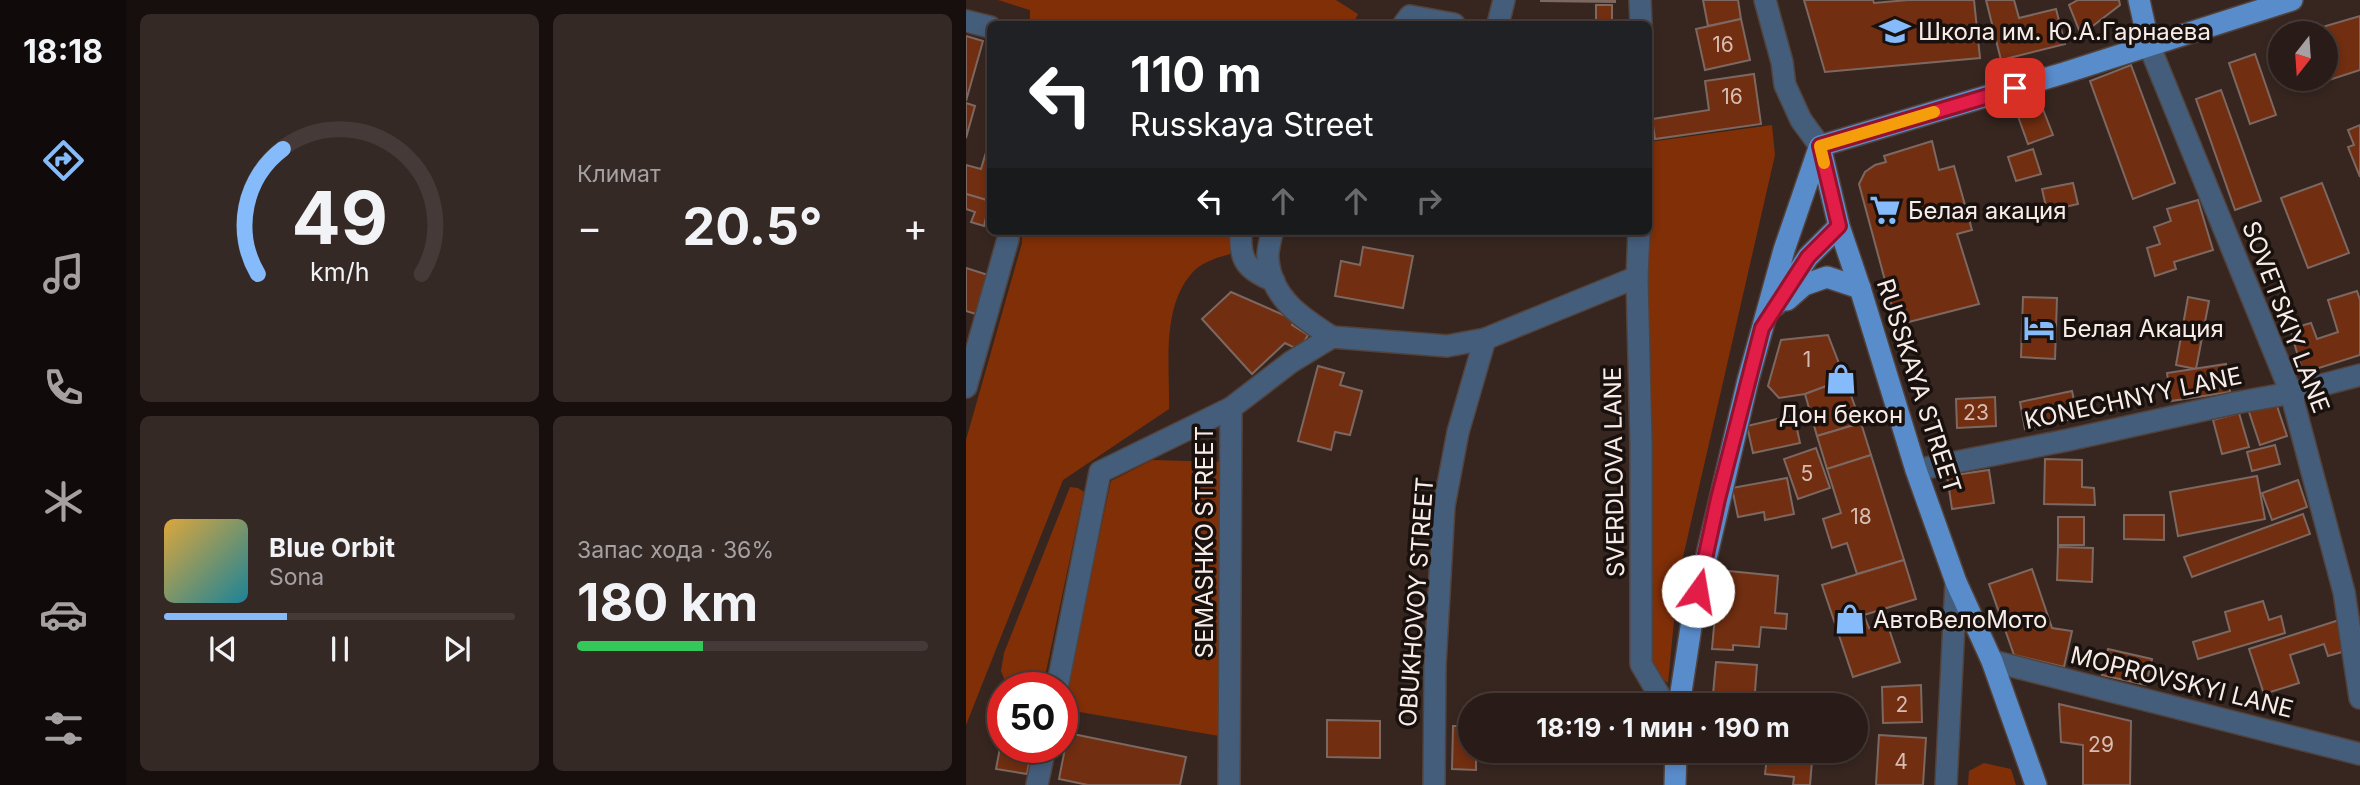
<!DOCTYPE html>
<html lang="ru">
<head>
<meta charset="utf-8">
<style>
	:root { --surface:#291c18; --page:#352925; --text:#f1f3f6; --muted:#a5a1a2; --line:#453a37; --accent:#86bbfb }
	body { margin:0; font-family:Inter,sans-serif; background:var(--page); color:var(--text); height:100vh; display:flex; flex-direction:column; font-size:26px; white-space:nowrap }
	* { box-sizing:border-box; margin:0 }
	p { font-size:23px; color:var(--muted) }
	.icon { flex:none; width:38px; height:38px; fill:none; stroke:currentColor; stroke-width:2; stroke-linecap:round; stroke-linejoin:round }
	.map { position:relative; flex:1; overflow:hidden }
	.panel { display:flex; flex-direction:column; gap:14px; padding:14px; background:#170f0d; width:840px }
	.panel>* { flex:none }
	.banner { position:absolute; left:21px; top:21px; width:665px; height:214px; border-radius:10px; box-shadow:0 4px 10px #0003,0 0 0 2px var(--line); background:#202124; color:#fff; overflow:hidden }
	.needle { width:46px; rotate:197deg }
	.buttons { position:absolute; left:1302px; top:21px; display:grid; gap:14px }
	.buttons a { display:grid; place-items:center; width:70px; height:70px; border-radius:50%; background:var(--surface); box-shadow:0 4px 10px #0003,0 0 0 2px var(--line); font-size:35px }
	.speed { position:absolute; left:21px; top:672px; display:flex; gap:14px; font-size:35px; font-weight:700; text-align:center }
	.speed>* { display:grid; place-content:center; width:91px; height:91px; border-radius:50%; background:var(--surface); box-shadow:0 4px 10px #0003,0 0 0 2px var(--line); line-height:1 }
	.speed .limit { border:10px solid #d22; background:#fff; color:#111 }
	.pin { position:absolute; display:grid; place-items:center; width:60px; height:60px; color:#fff; margin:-30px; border-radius:14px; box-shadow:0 4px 10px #0006 }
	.me { position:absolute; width:77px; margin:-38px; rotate:13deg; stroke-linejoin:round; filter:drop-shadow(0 0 5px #0008) }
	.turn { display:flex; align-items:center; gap:24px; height:147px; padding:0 28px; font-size:32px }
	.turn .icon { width:91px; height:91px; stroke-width:2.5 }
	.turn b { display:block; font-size:49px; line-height:60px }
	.lanes { display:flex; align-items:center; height:66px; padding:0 28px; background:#0003; justify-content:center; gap:35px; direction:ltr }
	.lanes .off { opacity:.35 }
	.big { font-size:52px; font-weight:700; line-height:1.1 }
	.panel .tile { flex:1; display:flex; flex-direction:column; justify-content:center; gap:10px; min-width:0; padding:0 24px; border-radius:10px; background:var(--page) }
	.panel .dial { align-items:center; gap:0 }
	.dial svg { height:182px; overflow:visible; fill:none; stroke:var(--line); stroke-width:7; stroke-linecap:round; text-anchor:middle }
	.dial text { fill:var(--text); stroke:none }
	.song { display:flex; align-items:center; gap:21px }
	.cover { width:84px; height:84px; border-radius:10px; background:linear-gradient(135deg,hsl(40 70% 55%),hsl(190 70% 35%)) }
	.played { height:7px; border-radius:4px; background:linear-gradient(90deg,var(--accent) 35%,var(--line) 35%) }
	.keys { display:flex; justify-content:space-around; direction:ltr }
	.heat { display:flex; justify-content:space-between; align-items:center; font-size:38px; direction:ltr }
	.charge { height:10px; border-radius:5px; background:linear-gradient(90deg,#34c759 36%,var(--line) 0) }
	.panel .tiles { flex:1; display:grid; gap:14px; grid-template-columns:repeat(2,1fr) }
	.trip { position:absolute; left:492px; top:693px; width:410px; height:70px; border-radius:35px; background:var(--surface); box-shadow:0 4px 10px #0003,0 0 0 2px var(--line); font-weight:700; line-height:70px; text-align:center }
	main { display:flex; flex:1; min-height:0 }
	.tab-bar { display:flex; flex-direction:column; width:126px; justify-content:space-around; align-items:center; background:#100b0a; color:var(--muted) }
	.tab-bar .icon { width:49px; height:49px }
	.tab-bar .current { color:var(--accent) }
	.tab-bar b { font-size:32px; color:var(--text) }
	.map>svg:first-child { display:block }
</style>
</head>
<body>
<main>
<nav class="tab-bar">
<b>18:18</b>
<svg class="icon current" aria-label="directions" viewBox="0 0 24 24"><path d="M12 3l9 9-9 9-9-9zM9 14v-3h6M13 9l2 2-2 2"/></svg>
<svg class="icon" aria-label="music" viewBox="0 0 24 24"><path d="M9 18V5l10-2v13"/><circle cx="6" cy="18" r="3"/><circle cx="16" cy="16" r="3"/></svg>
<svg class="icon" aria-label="phone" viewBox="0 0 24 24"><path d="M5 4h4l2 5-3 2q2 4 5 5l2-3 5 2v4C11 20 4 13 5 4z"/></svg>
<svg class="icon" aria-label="climate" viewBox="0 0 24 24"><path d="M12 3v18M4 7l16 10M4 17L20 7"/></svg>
<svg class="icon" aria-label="car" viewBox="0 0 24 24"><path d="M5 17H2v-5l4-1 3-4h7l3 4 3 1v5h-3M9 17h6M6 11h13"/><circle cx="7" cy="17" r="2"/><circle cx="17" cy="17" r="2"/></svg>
<svg class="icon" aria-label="filters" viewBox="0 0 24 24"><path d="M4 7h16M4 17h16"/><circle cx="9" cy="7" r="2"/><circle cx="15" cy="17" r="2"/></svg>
</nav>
<section class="panel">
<div class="tiles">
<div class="tile dial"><svg viewBox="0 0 100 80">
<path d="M14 69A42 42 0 1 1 86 69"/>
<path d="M14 69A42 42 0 0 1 25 14" stroke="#86bbfb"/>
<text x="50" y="56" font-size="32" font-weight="700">49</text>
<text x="50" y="72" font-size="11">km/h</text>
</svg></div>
<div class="tile"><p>Климат</p>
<div class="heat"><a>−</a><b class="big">20.5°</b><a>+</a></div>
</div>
<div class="tile">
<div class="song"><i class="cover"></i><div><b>Blue Orbit</b><p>Sona</p></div></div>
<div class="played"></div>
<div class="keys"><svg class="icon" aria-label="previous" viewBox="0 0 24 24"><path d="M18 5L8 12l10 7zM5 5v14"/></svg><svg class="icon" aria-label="pause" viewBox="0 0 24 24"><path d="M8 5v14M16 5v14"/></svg><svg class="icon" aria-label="next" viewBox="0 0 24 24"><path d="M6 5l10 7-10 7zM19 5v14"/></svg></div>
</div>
<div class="tile"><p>Запас хода · 36%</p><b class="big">180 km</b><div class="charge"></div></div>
</div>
</section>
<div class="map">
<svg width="1394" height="785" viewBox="0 0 1394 785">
	<rect width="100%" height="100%" fill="#372620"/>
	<g fill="#802f07">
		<path d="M32,0H370L392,14L387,24H64V10Z"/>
		<path d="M806,125L809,155L712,579L702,683L683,669L677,282L682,231L683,142Z"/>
		<path d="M56,231H266L264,254C251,258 235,262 226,273C195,308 204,366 203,409L97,480L0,725V440L56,243Z"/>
		<path d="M186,460L257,462L253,736L96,709L145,481Z"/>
		<path d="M104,487L112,488L118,492L78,681L73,686L39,681L35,671L38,653Z"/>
		<path d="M1018,763L1045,769L1050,785H1002L1003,771Z"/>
	</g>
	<g fill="#712e11" stroke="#7c6860" stroke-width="2">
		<path d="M575,0H649V2L575,1Z"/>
		<path d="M737,0H772L775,19L742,26Z"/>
		<path d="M838,0H907L908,3L942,0H1008L1014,58L859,72Z"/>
		<path d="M1020,0H1048L1053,18L1090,9L1099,44L1035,60Z"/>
		<path d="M1112,0H1153L1154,5L1115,35L1103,5Z"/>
		<rect x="630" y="5" width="16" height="19"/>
		<path d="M1394,16V70L1329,91L1325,79H1360V33H1336Z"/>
		<path d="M775,19L784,60L739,70L730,29Z"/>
		<path d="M0,36L17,41L0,101Z"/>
		<path d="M1289,54L1310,115L1284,124L1263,63Z"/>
		<path d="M1165,65L1209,183L1167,199L1124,81Z"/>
		<path d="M788,74L795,124L689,139L686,119L743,110L739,81Z"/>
		<path d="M1255,90L1295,201L1269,210L1230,99Z"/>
		<path d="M1073,99L1087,135L1062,144L1049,108Z"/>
		<path d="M0,103L9,106L0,138Z"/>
		<path d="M1394,125V177L1382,147L1388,145L1382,130Z"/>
		<path d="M966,141L973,170L988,166L1006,230L991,234L1013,304L931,325L893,184L899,172L909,165L920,162L918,156Z"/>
		<path d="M21,149L24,150V201L0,194V165L15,169Z"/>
		<path d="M1067,149L1075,174L1050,181L1042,157Z"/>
		<path d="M1107,183L1112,204L1081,211L1076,189Z"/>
		<path d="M1356,183L1383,253L1342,268L1315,198Z"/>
		<path d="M0,194L24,201L18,226L5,222L9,212L0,209Z"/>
		<path d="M1232,200L1247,250L1208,262L1210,269L1189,276L1181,248L1194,244L1188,227L1205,221L1201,209Z"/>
		<path d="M397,247L447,256L437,308L369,296L375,261L394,265Z"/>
		<path d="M0,268L25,276L13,315L0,311Z"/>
		<path d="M1391,291L1394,300V355L1337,373L1324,329L1345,323L1351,339L1372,332L1362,300Z"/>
		<path d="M265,292L329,320L326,325L342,335L333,350L319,343L286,374L236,319Z"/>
		<path d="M1057,297L1091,298L1089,359L1055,357Z"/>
		<path d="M1222,297L1243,301L1230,369L1210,365Z"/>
		<path d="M862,335L879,379L839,394L813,398L802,386L815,340Z"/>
		<path d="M1260,364L1264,392L1205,401L1201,373Z"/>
		<path d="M352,366L378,373L374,385L396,391L384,435L369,432L365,450L332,441Z"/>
		<path d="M879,379L895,423L851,436L839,394Z"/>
		<path d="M1106,391L1112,418L1059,429L1054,402Z"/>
		<path d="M1029,397L1030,426L991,428L990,399Z"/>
		<path d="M1309,400L1321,436L1294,445L1282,409Z"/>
		<path d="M1273,413L1283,447L1256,454L1247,420Z"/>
		<path d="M828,415L834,443L787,453L781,426Z"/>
		<path d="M895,423L905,455L861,469L851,436Z"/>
		<path d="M1309,445L1314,464L1286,471L1281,452Z"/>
		<path d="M850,448L864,488L832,499L818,459Z"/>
		<path d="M905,455L938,560L891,574L881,543L866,548L857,519L875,513L861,469Z"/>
		<path d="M1079,459L1116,460V487L1128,488L1129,505L1078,504Z"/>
		<path d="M1023,470L1028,503L986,509L981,476Z"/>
		<path d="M1291,476L1299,519L1212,536L1204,492Z"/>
		<path d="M821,478L828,514L799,520L798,512L772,517L766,488Z"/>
		<path d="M1332,480L1341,507L1306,520L1296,493Z"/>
		<path d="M1337,514L1344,534L1226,577L1218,557Z"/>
		<path d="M1158,515H1198V540L1158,539Z"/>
		<rect x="1092" y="517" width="26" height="28"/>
		<path d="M1092,547L1127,548L1126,582L1091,580Z"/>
		<path d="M938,560L950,599L898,615L903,628L921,623L934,662L887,677L856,585Z"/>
		<path d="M1066,569L1086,628L1106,631L1098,667L1048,655L1023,584Z"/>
		<path d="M753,570L812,576L809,613L821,614L820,629L795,627L793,647L767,645V650L746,649Z"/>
		<path d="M1297,601L1303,620L1315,616L1319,633L1232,659L1227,642L1264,631L1259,612Z"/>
		<path d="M1373,620L1383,650L1362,656L1358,644L1324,655L1333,683L1298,694L1283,649Z"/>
		<path d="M1142,649L1186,659L1180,685L1136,675Z"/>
		<path d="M750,662L791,665L788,705H746Z"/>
		<path d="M955,685L956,722L917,723L916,687Z"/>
		<path d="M1093,704L1165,721L1164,785H1117V745L1095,742Z"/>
		<path d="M361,720L414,721V758L361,757Z"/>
		<path d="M487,726H504V751H510V770L486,769Z"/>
		<path d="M37,732V747H66L61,774L30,769Z"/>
		<path d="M102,733L220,757L214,785H122L93,779Z"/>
		<path d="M913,735L960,738L957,785H910Z"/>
		<path d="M743,751H798L797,757Z"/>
		<path d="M801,757L846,761L844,785H827L828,777L799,774Z"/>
	</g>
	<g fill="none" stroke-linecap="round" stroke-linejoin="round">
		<g stroke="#52423c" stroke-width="24">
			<g id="minor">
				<path d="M674,0L675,24"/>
				<path d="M799,0L816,62L819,85L835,120L854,146"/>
				<path d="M0,21L24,27"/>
				<path d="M438,24L444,16L488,24"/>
				<path d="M532,24L538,0"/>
				<path d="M1183,45L1325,393L1378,592L1394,698"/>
				<path d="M275,231C273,261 281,270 308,281"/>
				<path d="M306,231C305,240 301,250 302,259C305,298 336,318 366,337"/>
				<path d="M673,231L671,277L675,442V664L699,705"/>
				<path d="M0,387L42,239V231"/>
				<path d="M950,470L1102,440L1269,403L1325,393L1394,375"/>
				<path d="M1026,661L1394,754"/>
				<path d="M91,688L134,472L265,408"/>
				<path d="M71,785L79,747"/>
				<path d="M263,785L265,408L325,362L366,337L481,346L519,339"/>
				<path d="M468,785L469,665L478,506L492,432L519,339L671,277"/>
				<path d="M980,785L990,582"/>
			</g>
		</g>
		<g stroke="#52423c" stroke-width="24">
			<g id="major">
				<path d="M1173,0L1183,45"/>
				<path d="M854,146L873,226L894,288L950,470L990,582L1026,661L1070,785"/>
				<path d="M854,146L1098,73L1326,0"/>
				<path d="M821,300L838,285L861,277L894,288"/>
				<path d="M810,305L842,257L873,226"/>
				<path d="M713,705L727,614L782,380L818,250L853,148"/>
				<path d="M709,785L710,751"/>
			</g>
		</g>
		<use href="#minor" stroke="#445d7b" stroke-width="21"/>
		<use href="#major" stroke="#598ccb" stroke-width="21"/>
	</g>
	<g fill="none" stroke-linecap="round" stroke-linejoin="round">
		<g stroke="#92132f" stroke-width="18">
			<path id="route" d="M732,591L752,499L796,328L842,257L873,226L854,146L1049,88"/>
		</g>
		<use href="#route" stroke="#e11d48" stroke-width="12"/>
		<path stroke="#f59e0b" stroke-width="12" d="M858,163L854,146L968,112"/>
	</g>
	<defs>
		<g id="school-bare" transform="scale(2.415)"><path d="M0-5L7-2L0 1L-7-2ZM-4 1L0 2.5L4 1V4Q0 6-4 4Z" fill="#86bbfb" stroke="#19110e" stroke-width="2.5" paint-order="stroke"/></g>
		<g id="supermarket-bare" transform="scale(2.415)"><path d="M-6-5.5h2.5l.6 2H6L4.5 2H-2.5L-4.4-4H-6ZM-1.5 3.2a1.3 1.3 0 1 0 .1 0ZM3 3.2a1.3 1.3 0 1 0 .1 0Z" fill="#86bbfb" stroke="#19110e" stroke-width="2.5" paint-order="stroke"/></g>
		<g id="hotel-bare" transform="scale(2.415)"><path d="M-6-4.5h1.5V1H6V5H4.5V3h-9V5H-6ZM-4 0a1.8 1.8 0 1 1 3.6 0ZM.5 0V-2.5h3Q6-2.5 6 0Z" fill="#86bbfb" stroke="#19110e" stroke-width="2.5" paint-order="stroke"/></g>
		<g id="shop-bare" transform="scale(2.415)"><path d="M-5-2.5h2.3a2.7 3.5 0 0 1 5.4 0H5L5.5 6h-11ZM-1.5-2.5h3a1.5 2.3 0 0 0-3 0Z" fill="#86bbfb" stroke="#19110e" stroke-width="2.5" paint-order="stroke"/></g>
	</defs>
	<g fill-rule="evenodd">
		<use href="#school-bare" x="929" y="31"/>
		<use href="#supermarket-bare" x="919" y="210"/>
		<use href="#hotel-bare" x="1073" y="328"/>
		<use href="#shop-bare" x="875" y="379"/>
		<use href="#shop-bare" x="884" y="619"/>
	</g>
	<g text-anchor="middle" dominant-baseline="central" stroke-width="7" stroke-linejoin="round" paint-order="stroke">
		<g font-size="21" fill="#d6bcb2">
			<text x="757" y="44">16</text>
			<text x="766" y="96">16</text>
			<text x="841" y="359">1</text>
			<text x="1010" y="412">23</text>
			<text x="841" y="473">5</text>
			<text x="895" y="516">18</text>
			<text x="936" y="704">2</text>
			<text x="1135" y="744">29</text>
			<text x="935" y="761">4</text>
		</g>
		<g font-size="24" fill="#f8ece8" stroke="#19110e" text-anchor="start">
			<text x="952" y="31">Школа им. Ю.А.Гарнаева</text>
			<text x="942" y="210">Белая акация</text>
			<text x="1096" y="328">Белая Акация</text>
			<text x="875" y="414" text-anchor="middle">Дон бекон</text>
			<text x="907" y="619">АвтоВелоМото</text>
		</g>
		<g font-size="24" fill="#f8ece8" stroke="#19110e">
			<text transform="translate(1320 317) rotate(69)">SOVETSKIY LANE</text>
			<text transform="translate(953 386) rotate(72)">RUSSKAYA STREET</text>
			<text transform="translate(1167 398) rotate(-12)">KONECHNYY LANE</text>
			<text transform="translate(648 472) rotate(-91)">SVERDLOVA LANE</text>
			<text transform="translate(238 542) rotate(-90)">SEMASHKO STREET</text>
			<text transform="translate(450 602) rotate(-86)">OBUKHOVOY STREET</text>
			<text transform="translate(1216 682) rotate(14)">MOPROVSKYI LANE</text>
		</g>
	</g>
</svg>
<div class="buttons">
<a><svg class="needle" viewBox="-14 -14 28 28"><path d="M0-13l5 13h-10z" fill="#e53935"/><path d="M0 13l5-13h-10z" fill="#a5a1a2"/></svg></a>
</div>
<div class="speed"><div class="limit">50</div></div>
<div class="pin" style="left:1049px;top:88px;background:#d93025"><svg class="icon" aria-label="arrive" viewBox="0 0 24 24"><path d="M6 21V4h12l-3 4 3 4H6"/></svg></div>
<svg class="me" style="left:732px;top:591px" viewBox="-20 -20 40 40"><circle r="19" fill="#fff"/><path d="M0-13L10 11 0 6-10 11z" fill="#e11d48"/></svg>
<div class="trip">18:19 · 1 мин · 190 m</div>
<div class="banner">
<div class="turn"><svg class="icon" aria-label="left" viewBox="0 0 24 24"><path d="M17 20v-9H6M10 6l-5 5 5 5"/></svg><div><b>110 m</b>Russkaya Street</div></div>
<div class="lanes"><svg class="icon" aria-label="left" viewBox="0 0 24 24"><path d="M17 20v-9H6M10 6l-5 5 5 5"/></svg><svg class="icon off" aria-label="ahead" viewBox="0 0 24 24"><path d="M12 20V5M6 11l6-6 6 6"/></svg><svg class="icon off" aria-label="ahead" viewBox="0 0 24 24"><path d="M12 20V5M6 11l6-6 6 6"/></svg><svg class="icon off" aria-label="right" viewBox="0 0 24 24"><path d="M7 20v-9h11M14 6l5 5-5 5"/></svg></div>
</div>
</div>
</main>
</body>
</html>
